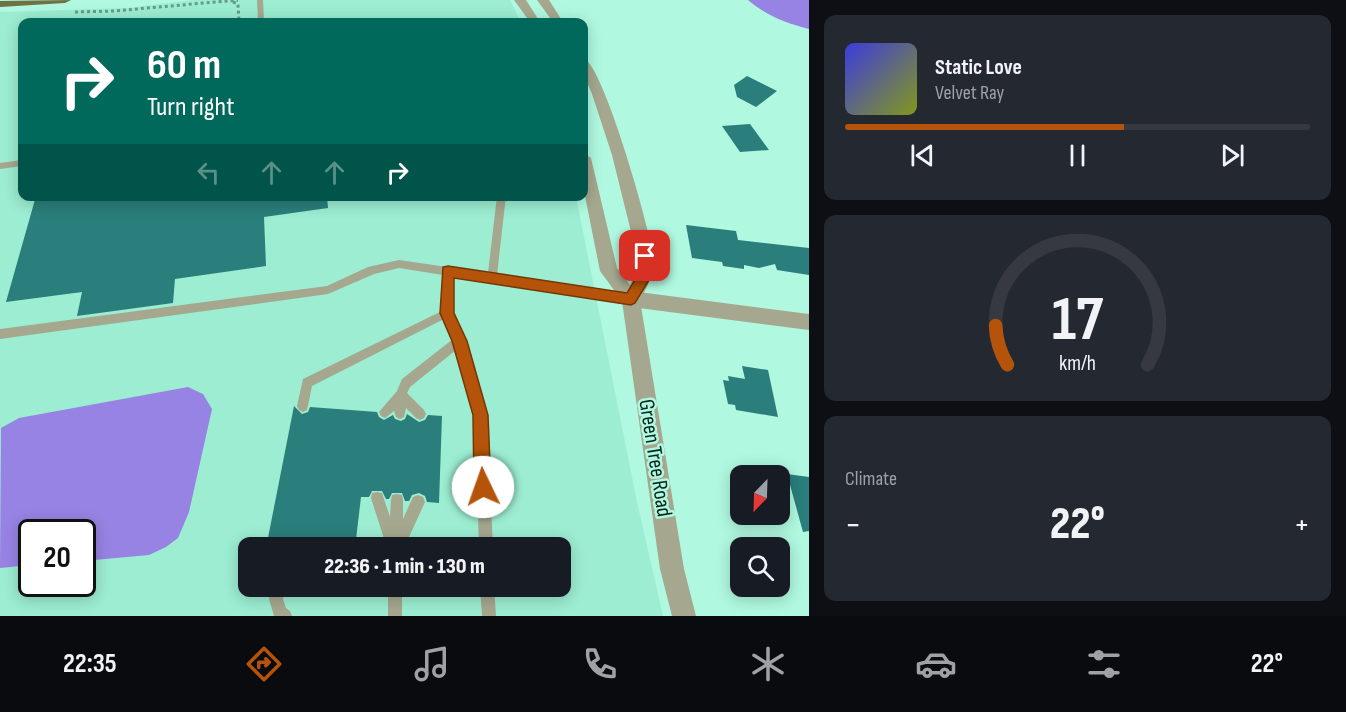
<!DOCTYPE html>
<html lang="en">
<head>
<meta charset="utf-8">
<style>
	:root { --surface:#171b24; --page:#242831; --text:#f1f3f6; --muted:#9ea1a6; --line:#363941; --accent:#b45309 }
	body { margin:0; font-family:"Sofia Sans Condensed",sans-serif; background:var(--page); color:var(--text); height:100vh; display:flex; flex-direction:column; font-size:22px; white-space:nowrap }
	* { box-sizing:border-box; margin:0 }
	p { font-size:20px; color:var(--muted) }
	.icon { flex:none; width:33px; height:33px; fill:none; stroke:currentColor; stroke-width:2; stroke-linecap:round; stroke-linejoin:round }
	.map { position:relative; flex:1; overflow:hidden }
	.sheet { display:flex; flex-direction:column; gap:15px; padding:15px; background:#0d0f14; width:537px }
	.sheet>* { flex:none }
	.guide { position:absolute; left:18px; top:18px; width:570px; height:183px; border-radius:12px; box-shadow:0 3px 15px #0003; background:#00695c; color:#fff; overflow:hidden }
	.needle { width:39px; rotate:203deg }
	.controls { position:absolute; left:730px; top:465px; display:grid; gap:12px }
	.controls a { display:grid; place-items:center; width:60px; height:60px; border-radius:12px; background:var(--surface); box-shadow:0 3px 15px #0003; font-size:30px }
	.speed { position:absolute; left:18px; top:519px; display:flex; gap:12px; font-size:30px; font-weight:700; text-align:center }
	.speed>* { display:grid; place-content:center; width:78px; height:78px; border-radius:50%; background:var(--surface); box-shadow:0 3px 15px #0003; line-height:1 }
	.speed .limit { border:3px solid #111; border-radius:9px; background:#fff; color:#111 }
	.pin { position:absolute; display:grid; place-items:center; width:51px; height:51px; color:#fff; margin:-26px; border-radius:12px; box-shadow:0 3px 9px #0006 }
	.me { position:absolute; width:66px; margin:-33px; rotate:357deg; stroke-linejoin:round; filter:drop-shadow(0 0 4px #0008) }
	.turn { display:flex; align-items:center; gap:21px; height:126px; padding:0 30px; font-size:27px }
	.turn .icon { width:78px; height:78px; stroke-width:2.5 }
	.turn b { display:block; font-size:42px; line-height:51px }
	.lanes { display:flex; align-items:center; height:57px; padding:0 30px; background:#0003; justify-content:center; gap:30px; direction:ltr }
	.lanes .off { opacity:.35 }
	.big { font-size:45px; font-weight:800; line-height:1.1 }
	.sheet .tile { flex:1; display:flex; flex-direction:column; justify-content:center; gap:9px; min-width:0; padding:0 21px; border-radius:12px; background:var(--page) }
	.sheet .dial { align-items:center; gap:0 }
	.dial svg { height:156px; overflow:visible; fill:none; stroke:var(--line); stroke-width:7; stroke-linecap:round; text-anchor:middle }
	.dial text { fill:var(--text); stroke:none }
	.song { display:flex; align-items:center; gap:18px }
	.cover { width:72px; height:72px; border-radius:9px; background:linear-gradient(135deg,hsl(240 70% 55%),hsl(70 70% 35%)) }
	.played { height:6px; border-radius:3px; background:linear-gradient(90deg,var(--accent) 60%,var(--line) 60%) }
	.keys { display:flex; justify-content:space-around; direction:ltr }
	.heat { display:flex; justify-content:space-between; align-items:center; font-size:33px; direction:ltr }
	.trip { position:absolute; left:238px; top:537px; width:333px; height:60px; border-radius:12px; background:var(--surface); box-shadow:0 3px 15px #0003; font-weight:800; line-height:60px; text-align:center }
	.tabs { display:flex; height:96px; justify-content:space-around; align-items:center; background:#090b0e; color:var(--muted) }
	.tabs .icon { width:42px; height:42px }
	.tabs .active { color:var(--accent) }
	.tabs b { font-size:27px; color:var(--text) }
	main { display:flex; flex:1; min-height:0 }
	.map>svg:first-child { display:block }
</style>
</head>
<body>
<main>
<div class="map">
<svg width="809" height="616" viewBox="0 0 809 616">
	<rect width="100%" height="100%" fill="#b0f8e0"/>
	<path fill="#9cedd2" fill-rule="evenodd" d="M194,0H510L521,22H22V196L576,197L637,502L663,616H0V12L127,8ZM32,532H82V584H32ZM249,548H561V586H249Z"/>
	<g fill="#9783e3">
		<path d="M748,0H809V29C785,23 767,16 748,0Z"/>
		<path d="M188,387L203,394L212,409L189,512L178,538L166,547L149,555L83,561L82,532H32L31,565L0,568L1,428L19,418Z"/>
	</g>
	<g fill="#2a7e7b">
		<path d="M747,76L777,91L756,107L737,97L734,85Z"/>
		<path d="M750,124L769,150L740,152L722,126Z"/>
		<path d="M36,196H327L328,208L264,217L266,266L175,279L173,303L77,316L82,292L6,302Z"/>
		<path d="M686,225L736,231L738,240L809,248V275L777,270L775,264L759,268L744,265V269L723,266L722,262L692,258Z"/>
		<path d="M742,366L768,370L778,417L736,410L735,405L728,404L723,380L729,381L728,376L745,379Z"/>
		<path d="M294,406L302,414L308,412L310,407L377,412L379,417L384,420L393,415L395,419L401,421L405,419L407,414L419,422L425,420L428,415L442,416L439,503L427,502L425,496L419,493L412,495L409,501H405L402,493H392L389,499H386L382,491H372L369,497H361L355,548H266Z"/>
		<path d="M787,474L809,477V531L803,532Z"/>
	</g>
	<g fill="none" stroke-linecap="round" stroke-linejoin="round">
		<g stroke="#659a89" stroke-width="3" stroke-dasharray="3 3" stroke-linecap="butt">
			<path d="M233,2L238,4L239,22"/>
			<path d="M75,12L114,11L238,0"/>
		</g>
		<g fill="#a5a78e" fill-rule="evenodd">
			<path d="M257,0H263L264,22H258Z"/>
			<path d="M22,160V166L0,169V163Z"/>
			<path d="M497,196H506L497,275L631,295L635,296L636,299L635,302L631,303L453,276L452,313L464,341L487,415L493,548H479L475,415L456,350L410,387L407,393L424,410L426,414L424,418L420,420L416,418L406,408L404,417L400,419L396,417L394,411L385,418L381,416L379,412L397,391L402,379L453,339L444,319L312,386L307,410L303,412L299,410L297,406L303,379L442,311L443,275L399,268L374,274L328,294L0,339V329L327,286L368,267L399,260L488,273Z"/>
			<path d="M377,492L382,493L390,517L391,500L392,495L397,494L402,495L403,500V519L413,497L418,495L423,497L425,502L404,548H387L371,498L372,493Z"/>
			<path d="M271,586H285L283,599L286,608L290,611L292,616H274L269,599Z"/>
			<rect x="388" y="586" width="14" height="30"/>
			<path d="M480,586H494L496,616H482Z"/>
		</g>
		<path fill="#a5a78e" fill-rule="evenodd" d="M631,291L809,314V330L631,307L625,304L622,299L625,294Z"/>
		<g fill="#a5a78e" fill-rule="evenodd">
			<path d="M514,0H526L540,22H530Z"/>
			<path d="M537,0H549L563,22H553Z"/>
			<path d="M584,59C603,64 651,232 653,257C655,274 648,285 640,300L684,569L696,616H672L660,569L622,301L600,271L584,191V153L591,158L617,268L630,285L636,274L637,256L612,155L592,94L584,75Z"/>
		</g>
		<path fill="#6f7244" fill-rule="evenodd" d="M71,0L65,3L0,7V1Z"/>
	</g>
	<path fill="#b45309" stroke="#753606" stroke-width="1.5" d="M645,251L652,256V275L635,303L631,305L454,278V313L467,341L488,415L491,487L488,493L483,496L477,493L474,487L473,415L452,341L440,313L443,267L448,266L627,293L638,275L639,256Z"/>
	<g text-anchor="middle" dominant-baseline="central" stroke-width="5" stroke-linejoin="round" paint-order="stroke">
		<g font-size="22" fill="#07251d" stroke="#b0f8e0">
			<text transform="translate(655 458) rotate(81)">Green Tree Road</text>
		</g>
	</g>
</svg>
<div class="controls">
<a><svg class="needle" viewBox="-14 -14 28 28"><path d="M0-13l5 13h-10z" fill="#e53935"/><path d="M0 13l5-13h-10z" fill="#9ea1a6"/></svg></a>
<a><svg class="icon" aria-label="search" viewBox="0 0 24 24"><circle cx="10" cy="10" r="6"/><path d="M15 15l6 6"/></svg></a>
</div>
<div class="speed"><div class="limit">20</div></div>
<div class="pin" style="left:645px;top:256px;background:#d93025"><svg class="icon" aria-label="arrive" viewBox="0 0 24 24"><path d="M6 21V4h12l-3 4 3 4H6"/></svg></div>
<svg class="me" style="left:483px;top:487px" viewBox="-20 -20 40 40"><circle r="19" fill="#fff"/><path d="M0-13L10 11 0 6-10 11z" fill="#b45309"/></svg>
<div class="trip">22:36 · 1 min · 130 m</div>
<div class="guide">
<div class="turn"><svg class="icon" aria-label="right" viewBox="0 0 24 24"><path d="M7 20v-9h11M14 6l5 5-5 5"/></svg><div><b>60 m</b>Turn right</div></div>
<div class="lanes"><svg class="icon off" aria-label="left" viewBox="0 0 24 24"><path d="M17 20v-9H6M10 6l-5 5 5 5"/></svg><svg class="icon off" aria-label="ahead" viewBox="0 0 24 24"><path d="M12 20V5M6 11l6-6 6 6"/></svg><svg class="icon off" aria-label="ahead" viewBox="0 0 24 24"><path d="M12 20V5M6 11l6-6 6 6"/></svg><svg class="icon" aria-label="right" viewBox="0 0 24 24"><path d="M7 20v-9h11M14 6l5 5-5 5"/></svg></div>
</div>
</div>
<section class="sheet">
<div class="tile">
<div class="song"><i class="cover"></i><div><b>Static Love</b><p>Velvet Ray</p></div></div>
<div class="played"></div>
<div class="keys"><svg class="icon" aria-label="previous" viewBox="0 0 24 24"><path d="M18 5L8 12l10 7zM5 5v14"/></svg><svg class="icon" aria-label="pause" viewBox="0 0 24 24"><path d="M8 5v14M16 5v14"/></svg><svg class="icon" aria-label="next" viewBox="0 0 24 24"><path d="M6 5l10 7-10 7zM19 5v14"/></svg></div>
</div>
<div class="tile dial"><svg viewBox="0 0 100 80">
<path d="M14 69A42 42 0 1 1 86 69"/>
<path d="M14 69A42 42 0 0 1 8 49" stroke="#b45309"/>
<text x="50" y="56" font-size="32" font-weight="700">17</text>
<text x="50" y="72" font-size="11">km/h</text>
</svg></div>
<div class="tile"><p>Climate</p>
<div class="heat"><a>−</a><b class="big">22°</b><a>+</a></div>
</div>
</section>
</main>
<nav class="tabs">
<b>22:35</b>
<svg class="icon active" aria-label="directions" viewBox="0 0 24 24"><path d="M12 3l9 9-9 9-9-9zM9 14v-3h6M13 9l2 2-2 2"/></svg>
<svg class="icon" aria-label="music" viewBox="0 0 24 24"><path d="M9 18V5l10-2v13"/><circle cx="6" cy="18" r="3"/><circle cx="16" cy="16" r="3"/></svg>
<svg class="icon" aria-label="phone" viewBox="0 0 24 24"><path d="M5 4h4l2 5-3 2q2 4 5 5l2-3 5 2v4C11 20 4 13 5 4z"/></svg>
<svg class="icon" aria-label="climate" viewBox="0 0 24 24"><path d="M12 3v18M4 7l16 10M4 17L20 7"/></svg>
<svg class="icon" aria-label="car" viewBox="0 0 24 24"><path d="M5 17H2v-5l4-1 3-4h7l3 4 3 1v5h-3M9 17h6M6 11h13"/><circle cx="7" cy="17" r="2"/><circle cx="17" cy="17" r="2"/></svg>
<svg class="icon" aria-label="filters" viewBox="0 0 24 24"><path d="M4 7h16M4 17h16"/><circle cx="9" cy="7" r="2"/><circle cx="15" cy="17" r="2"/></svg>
<b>22°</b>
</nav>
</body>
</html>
